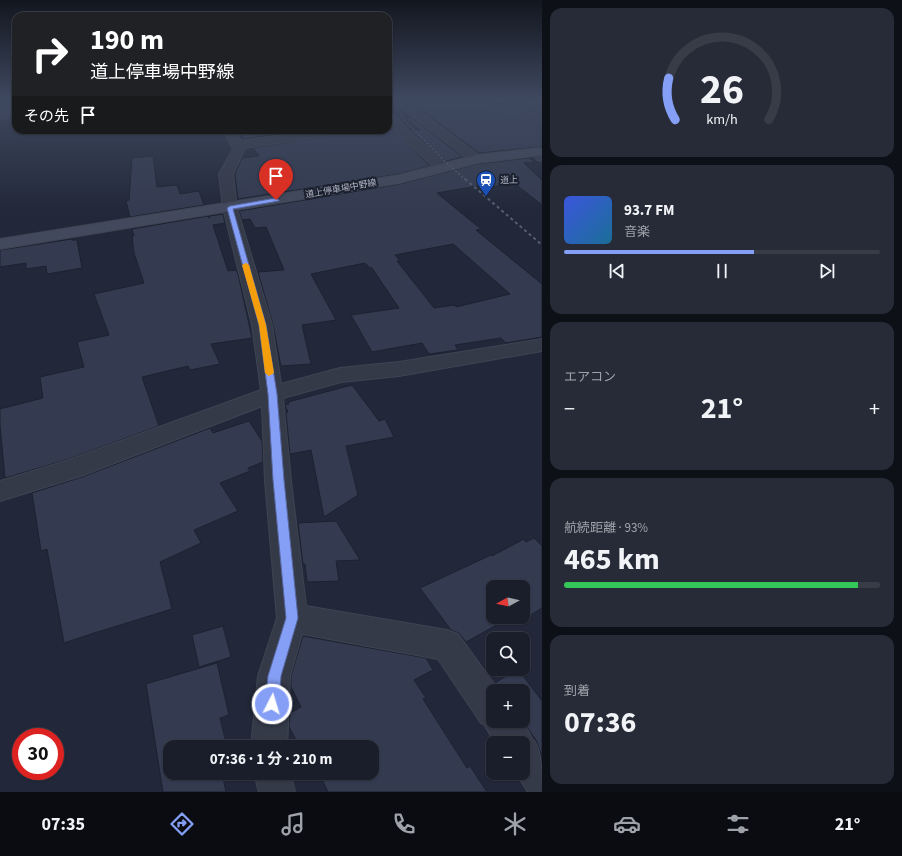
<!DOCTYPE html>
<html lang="ja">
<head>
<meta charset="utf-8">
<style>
	:root { --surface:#1a1e2b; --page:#272b37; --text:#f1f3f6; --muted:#9fa2a9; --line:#383c47; --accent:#859ff6 }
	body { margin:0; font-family:"Source Sans 3","Noto Sans JP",sans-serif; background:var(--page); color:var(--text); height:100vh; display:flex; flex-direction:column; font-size:15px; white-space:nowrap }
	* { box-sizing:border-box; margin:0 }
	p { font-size:13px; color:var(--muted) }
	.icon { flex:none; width:22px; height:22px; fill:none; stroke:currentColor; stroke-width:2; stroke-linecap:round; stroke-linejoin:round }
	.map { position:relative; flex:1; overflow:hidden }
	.drawer { display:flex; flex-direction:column; gap:8px; padding:8px; background:#0e1018; width:360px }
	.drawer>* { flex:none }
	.guide { position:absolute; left:12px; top:12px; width:380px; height:122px; border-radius:12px; box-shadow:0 1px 3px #0004,0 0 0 1px var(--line); background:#202124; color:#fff; overflow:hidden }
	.needle { width:26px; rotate:262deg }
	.controls { position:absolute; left:486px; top:580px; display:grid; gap:8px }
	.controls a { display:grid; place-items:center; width:44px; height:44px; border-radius:8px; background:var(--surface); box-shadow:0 1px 3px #0004,0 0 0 1px var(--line); font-size:20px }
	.speed { position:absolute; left:12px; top:728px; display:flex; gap:8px; font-size:20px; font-weight:700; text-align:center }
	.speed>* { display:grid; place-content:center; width:52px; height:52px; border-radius:50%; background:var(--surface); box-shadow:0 1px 3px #0004,0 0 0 1px var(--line); line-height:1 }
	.speed .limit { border:6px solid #d22; background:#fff; color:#111 }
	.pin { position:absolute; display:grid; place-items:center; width:34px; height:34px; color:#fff; margin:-41px -17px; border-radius:50% 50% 50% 0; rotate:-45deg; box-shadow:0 0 4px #0007 }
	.pin .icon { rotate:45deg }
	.me { position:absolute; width:44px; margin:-22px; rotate:5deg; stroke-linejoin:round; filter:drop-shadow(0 0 3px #0008) }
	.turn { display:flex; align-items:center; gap:14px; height:84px; padding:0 12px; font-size:18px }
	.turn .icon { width:52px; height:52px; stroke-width:2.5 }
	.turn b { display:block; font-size:28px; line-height:34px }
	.then { display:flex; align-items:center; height:38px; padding:0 12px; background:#0003; gap:8px; font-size:15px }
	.big { font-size:30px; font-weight:700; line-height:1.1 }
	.drawer .card { flex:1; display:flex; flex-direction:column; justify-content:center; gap:6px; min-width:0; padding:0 14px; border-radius:12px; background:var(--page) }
	.drawer .dial { align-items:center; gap:0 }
	.dial svg { height:104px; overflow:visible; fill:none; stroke:var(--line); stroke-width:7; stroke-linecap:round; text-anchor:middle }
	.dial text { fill:var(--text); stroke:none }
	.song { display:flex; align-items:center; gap:12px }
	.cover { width:48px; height:48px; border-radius:6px; background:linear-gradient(135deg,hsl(230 70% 55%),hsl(200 70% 35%)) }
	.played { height:4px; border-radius:2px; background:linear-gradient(90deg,var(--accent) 60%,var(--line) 60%) }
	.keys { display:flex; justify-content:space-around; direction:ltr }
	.heat { display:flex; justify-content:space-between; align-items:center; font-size:22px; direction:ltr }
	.charge { height:6px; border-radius:3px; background:linear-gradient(90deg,#34c759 93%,var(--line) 0) }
	.trip { position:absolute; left:163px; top:740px; width:216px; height:40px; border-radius:12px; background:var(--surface); box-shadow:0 1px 3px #0004,0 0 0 1px var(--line); font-weight:700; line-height:40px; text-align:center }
	.dock { display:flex; height:64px; justify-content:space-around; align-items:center; background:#0a0c11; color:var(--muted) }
	.dock .icon { width:28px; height:28px }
	.dock .active { color:var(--accent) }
	.dock b { font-size:18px; color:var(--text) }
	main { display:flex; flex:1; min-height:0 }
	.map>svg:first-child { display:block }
</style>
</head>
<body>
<main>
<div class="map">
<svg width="542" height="792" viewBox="0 0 542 792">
	<rect width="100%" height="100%" fill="#222839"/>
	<g fill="#343b50" stroke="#1c2230" fill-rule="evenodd">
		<path d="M408,100H486L493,105L504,104L542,126V147H538L479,153Z"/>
		<path d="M539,104H542V115L524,105Z"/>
		<path d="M406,118H412L463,157L446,161L410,130H420Z"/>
		<path d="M267,130H304L244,139L240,134Z"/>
		<path d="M324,130H393L430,166L399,174L238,199L235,174L242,158L259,156L253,148L322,137L325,134Z"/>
		<path d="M153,156L157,187L177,185L180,194L199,191L204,205L130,217L126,201L129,200L132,158Z"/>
		<path d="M529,158L535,162L524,163L542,180V205L514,183L492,187L489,184L437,193L481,229L476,230L542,284V337L506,343L501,338L455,345L458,350L429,354L422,343L372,352L351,315L399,308L372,268H370L365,263L311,274L336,320L302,325L311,364L281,366L273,325L258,272L284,270L266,227L255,228L250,219L242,220L239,211L400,184L477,164ZM453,244L510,294L456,307L455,305L434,308L397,261H400L395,255Z"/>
		<path d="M223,214L225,223L213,225L228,271L236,270L238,274L252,338L211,344L220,364L190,370L188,366L142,377L159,426L66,460L5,478L0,425V409L43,398L40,377L84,367L77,342L109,335L94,294L144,283L134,253L132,236H134L132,229L208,216L209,218L210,216Z"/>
		<path d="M72,239V240H77L82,268L47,274L46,266L26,269V263L0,267V250Z"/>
		<path d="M352,385L379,421L385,419L394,437L346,446L358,495L324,517L311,450L290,454L286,413L288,412L285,405L289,404L288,402Z"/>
		<path d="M249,421L262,441L263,462L248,468L250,471L220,483L238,511L194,530L201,543L160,562L172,609L91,634L64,643L47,549L41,551L32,493L82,477L210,428L213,433Z"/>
		<path d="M336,521L360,560L336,561L339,581L307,582L305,564H303L298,523Z"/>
		<path d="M534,538L542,546V608L521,621L518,617H523V587H493V617H511L466,642L459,633L451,630L420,588L491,555L492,556L524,539L526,542Z"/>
		<path d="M223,626L231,657L199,667L192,635Z"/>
		<path d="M303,636L426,658L433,670L414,680L426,698L423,699L467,768L470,766L487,792H328L319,773H372V747H300L289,727L290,713L301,707L291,687V676Z"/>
		<path d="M217,663L229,715L220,718L227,747H170V773H222L226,792H163L146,684Z"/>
		<path d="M518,669L542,701V757L537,742L523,721V691H500L495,683Z"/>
	</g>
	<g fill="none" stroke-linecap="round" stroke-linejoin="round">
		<g stroke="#3e4452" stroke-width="2">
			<g id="street">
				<path d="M8,100L13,103C12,115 13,117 0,120L3,103L4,101Z"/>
				<path d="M394,100H407L406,101L484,159L482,162H472L395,103Z"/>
				<path d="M503,100H542V102L539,103L519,104L542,117V125L506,105Z"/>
				<path d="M388,112L392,113L408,130L447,164L449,167L447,170H437L400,136L388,122Z"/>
				<path d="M224,130H236L241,141L314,130H322L324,133L322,136L318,137L245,148L233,174L237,208L272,325L281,384L340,368L399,362L542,339V351L399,376L341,382L283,398L291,481L306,606L447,630L458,634L499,691H493V721H521L528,731L532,739C542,745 542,778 542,792H528L516,773H523V743H495L484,724L481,723L438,659L302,634L290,676L287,747H251L258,676L277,618L265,481L262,406L81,476L0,501V481L66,461L261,390L252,325L223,208L219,174L233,149Z"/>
				<path d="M538,148L542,149V161L537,160L532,152L533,149Z"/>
				<path d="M254,773H290L295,792H259Z"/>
			</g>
		</g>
		<g stroke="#3e4452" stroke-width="2">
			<path id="secondary" d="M538,148L542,149V155L477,163L400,183L0,249V239L399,175L477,155Z"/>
		</g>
		<use href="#street" fill="#353a49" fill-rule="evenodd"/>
		<use href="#secondary" fill="#43495c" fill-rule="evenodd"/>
		<path stroke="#575e70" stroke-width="1.5" stroke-dasharray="2 2" stroke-linecap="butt" d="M391,100L405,121L450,166L466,180"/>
		<path stroke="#575e70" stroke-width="2" stroke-dasharray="3 3" stroke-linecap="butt" d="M465,179L542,245"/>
	</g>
	<linearGradient id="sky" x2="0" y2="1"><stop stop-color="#13161f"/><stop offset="0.47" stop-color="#3e485f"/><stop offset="1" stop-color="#3e485f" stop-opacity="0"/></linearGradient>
	<rect width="542" height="211" fill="url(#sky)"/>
	<path fill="#859ff6" stroke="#5667a0" d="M276,198L279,200V201L233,209L266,325L277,394L284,480L298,618L281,676L279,704L277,709L272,711L267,709L265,704L268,676L286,618L273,480L268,394L259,325L227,208L230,206Z"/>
	<path fill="#f59e0b" d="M246,263L249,265L266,325L274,373L269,376L265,373L259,325L242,265Z"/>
	<defs>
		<g id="station-pin" transform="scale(1)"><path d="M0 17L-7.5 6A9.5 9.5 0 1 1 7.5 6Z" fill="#1a4fb4" stroke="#1b202e"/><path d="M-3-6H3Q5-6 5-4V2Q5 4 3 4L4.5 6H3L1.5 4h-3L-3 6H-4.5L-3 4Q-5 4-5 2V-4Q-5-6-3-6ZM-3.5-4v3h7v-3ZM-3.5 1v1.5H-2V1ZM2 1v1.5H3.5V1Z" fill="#fff"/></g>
	</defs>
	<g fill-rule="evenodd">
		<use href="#station-pin" x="486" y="180"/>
	</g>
	<g text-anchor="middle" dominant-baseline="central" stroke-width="4" stroke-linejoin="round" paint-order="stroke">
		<g font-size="9" fill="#b0b5c5" stroke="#1b202e" text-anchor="start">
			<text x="500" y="180">道上</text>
		</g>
		<g font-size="9" fill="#b0b5c5" stroke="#1b202e">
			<text transform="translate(341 189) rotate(-10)">道上停車場中野線</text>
		</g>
	</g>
</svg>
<div class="controls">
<a><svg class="needle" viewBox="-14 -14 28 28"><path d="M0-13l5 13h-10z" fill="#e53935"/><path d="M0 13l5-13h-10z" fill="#9fa2a9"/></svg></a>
<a><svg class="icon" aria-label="search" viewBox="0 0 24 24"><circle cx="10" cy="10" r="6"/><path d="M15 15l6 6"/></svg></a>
<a>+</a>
<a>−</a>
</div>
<div class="speed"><div class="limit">30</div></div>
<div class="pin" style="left:276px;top:200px;background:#d93025"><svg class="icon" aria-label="arrive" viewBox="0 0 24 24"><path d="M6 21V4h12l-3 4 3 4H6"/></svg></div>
<svg class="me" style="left:272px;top:704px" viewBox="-20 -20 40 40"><circle r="17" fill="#859ff6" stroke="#fff" stroke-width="3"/><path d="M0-11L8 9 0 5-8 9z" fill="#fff"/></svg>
<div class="trip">07:36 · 1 分 · 210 m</div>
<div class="guide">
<div class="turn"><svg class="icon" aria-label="right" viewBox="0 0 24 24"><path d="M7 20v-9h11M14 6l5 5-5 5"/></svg><div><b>190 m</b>道上停車場中野線</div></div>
<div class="then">その先<svg class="icon" aria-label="arrive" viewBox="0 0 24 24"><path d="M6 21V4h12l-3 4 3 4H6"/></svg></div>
</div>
</div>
<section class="drawer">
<div class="card dial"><svg viewBox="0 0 100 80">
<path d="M14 69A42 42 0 1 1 86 69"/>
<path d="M14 69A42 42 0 0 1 9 37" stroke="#859ff6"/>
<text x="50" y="56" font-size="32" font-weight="700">26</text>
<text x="50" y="72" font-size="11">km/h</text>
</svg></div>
<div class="card">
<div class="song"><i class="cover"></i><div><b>93.7 FM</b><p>音楽</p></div></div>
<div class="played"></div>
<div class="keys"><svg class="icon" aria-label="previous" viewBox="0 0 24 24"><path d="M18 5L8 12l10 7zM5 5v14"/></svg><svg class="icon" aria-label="pause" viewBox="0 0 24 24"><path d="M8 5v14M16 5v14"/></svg><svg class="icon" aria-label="next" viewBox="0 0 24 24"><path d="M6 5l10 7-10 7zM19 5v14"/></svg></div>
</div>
<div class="card"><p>エアコン</p>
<div class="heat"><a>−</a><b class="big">21°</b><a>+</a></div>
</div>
<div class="card"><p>航続距離 · 93%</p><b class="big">465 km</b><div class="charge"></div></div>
<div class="card"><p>到着</p><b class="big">07:36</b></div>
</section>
</main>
<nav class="dock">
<b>07:35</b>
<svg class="icon active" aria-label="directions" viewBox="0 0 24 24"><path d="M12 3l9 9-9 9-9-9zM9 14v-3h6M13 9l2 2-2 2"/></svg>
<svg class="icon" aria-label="music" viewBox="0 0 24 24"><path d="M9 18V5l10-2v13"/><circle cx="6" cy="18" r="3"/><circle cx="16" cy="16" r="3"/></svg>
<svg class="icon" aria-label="phone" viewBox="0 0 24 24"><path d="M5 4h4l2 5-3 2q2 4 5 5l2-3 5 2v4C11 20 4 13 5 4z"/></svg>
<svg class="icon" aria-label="climate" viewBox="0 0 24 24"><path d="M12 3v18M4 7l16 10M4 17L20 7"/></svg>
<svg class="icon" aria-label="car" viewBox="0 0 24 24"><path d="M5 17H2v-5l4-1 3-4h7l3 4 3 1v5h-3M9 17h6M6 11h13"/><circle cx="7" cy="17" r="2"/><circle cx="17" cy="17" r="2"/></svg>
<svg class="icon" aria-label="filters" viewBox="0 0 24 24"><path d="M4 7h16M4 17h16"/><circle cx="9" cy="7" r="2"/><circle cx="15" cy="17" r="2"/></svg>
<b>21°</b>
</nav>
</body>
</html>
